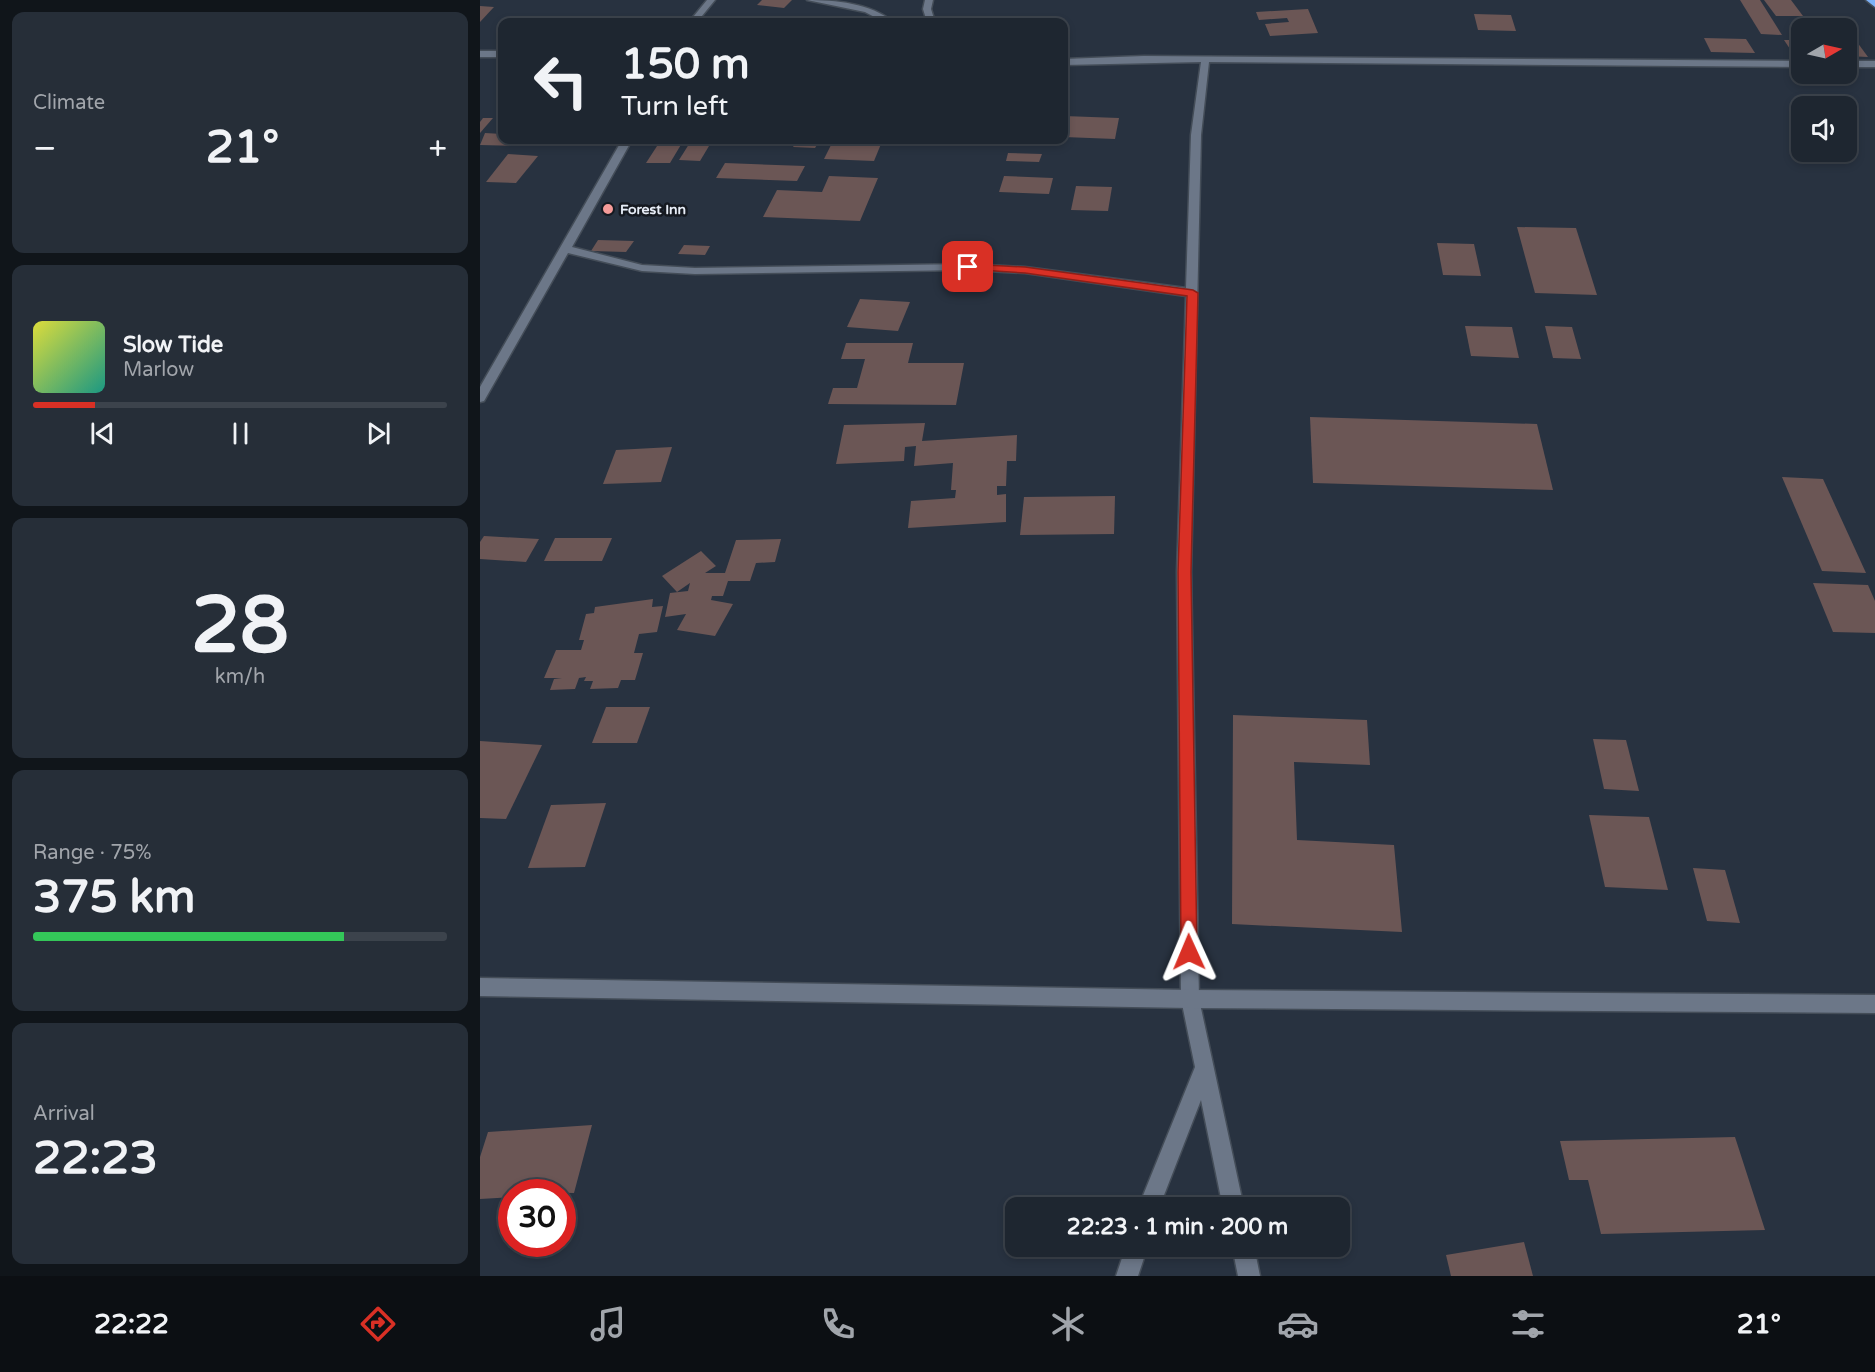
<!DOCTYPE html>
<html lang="en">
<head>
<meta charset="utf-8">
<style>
	:root { --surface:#1e2630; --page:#262e38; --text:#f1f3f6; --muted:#a1a5ab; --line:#3c434c; --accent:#d93025 }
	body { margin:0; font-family:"Varela Round",sans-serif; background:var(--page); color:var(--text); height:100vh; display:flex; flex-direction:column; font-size:22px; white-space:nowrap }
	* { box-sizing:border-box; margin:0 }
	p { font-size:20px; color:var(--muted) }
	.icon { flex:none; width:33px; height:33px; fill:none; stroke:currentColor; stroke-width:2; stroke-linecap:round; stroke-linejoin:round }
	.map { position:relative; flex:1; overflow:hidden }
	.panel { display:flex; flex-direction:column; gap:12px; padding:12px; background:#10151a; width:480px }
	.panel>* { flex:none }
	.guide { position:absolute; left:18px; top:18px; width:570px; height:126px; border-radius:12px; box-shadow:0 3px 9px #0003,0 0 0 2px var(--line); background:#1e2630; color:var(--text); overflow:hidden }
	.needle { width:39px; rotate:81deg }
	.tools { position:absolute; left:1311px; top:18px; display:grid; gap:12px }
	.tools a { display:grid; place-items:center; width:66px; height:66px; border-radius:12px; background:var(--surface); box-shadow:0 3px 9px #0003,0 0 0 2px var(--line); font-size:30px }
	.speed { position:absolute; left:18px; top:1179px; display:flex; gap:12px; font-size:30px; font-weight:700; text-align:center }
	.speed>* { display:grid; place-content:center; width:78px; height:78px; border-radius:50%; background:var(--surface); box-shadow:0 3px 9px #0003,0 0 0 2px var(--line); line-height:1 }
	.speed .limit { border:9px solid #d22; background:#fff; color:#111 }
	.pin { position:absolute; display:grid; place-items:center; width:51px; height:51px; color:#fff; margin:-26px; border-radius:12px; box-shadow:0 3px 9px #0006 }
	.me { position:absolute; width:66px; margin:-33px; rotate:359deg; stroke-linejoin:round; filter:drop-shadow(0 0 4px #0008) }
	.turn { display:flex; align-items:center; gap:21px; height:126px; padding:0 24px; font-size:27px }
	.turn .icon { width:78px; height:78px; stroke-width:2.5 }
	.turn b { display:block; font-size:42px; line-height:51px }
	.big { font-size:45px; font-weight:700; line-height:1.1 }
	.panel .tile { flex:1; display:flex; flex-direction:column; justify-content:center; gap:9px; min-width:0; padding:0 21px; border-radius:12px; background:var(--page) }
	.panel .dial { align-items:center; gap:0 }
	.dial b { font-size:78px; line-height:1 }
	.song { display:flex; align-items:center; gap:18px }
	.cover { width:72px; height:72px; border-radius:9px; background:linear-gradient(135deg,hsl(60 70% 55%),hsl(170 70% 35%)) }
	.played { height:6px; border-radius:3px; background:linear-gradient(90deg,var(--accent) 15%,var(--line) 15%) }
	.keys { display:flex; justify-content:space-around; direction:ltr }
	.heat { display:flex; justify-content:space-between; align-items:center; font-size:33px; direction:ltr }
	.charge { height:9px; border-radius:4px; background:linear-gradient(90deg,#34c759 75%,var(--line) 0) }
	.trip { position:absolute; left:525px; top:1197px; width:345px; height:60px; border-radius:12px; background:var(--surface); box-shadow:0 3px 9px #0003,0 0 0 2px var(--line); font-weight:700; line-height:60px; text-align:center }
	.menu { display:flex; height:96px; justify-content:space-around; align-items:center; background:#0c0f13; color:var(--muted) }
	.menu .icon { width:42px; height:42px }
	.menu .selected { color:var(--accent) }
	.menu b { font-size:27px; color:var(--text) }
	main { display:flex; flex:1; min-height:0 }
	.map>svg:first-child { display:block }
</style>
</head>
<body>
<main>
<section class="panel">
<div class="tile"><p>Climate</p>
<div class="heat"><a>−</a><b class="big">21°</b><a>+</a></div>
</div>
<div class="tile">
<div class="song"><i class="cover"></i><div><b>Slow Tide</b><p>Marlow</p></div></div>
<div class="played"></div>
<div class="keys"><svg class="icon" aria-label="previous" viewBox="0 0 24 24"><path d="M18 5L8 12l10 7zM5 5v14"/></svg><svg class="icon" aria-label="pause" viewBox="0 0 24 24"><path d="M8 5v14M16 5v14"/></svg><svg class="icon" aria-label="next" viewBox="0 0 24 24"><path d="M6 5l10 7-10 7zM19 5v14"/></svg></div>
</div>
<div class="tile dial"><b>28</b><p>km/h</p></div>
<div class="tile"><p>Range · 75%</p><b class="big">375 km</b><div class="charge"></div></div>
<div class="tile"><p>Arrival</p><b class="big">22:23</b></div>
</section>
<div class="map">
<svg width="1395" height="1276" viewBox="0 0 1395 1276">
	<rect width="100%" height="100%" fill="#283240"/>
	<g fill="#6b5655">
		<path d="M282,0H312L304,8L277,5Z"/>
		<path d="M1260,0H1280L1302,35L1281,34Z"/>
		<path d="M1284,0H1311L1323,16H1296Z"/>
		<path d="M0,6L14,7L0,22Z"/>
		<path d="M828,9L838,33L790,36L785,24L809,22L807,18L779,20L776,12Z"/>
		<path d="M994,14L1031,15L1036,31L998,30Z"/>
		<path d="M1224,38L1266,39L1275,53L1231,52Z"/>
		<path d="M1304,40H1322V55H1314Z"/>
		<path d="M1366,41L1377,42L1388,57L1366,56Z"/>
		<path d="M584,116L639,118L635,139L584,137Z"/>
		<path d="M3,118H13L0,133V122Z"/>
		<path d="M5,133L22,134V140H49L45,146L0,145Z"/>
		<path d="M318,140H340L335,148L313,147Z"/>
		<path d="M211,141H232L220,161L199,160Z"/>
		<path d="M179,143H202L190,163H166Z"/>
		<path d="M352,143L401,144L394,161L344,159Z"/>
		<path d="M528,153L562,154L559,162L526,161Z"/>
		<path d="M28,154L58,156L36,183L6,182Z"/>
		<path d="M245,163L325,166L317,181L236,178Z"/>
		<path d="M349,176L398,178L380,221L283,217L297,190L342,192Z"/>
		<path d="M524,176L573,178L569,194L519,192Z"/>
		<path d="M596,186L632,187L628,211L591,210Z"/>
		<path d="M1037,227L1096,228L1117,295L1055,293Z"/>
		<path d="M118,240L154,241L146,252L111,251Z"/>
		<path d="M957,243L994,244L1001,276L963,275Z"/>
		<path d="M204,245L230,246L225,255L198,254Z"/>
		<path d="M380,299L430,302L418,331L367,327Z"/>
		<path d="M985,326L1032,327L1039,358L991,356Z"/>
		<path d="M1065,326L1092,327L1101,359L1073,358Z"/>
		<path d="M366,343H433L428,363H484L476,405L348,404L353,388H377L385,359H361Z"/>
		<path d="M830,417L1057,424L1073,490L833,483Z"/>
		<path d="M445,423L442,441L537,435L536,461H527L526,486H517V495L526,494V522L428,528L431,501L475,498L476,490H471L473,463L434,466L436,446L425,447L424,461L356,464L364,425Z"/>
		<path d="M192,447L181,482L123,484L136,450Z"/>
		<path d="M1302,477L1343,479L1386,573L1342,571Z"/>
		<path d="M635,496L634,534L540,535L544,497Z"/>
		<path d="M4,536L59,539L46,562L0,559V542Z"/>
		<path d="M75,538H132L122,561H64Z"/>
		<path d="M301,539L295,562L276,563L270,581H248L243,596H232L231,600L253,604L235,636L197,630L206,614L185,617L190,593L208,591L210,583L197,592L182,576L221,551L236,566L225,573H245L256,540Z"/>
		<path d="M1333,583L1388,585L1395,601V633L1353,632Z"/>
		<path d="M173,599L172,607L183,606L177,632L159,634L154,653H163L155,680H141L138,688L110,689L113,681H104L106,677L99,678L95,689L70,690L74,679L82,678H64L76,650H101L104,640H99L106,614L114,613L115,607Z"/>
		<path d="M126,707H170L157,743H112Z"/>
		<path d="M753,715L887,720L890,765L814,762L817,840L914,845L922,932L752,924Z"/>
		<path d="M1113,739L1146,740L1159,791L1124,789Z"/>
		<path d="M0,741L62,745L26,819L0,818Z"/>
		<path d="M126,803L105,867L48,868L71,805Z"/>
		<path d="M1109,815L1169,817L1188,890L1125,887Z"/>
		<path d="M1213,868L1245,870L1260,923L1227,921Z"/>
		<path d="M112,1125L94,1193L32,1192V1197L0,1199V1157L8,1132Z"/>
		<path d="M1255,1137L1285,1230L1121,1234L1108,1180H1089L1080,1141Z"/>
		<path d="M1044,1242L1053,1276H971L966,1255Z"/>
	</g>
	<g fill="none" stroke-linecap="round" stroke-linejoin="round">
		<g stroke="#444d58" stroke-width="3">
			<g id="street">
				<path d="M227,0H235L217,22H209Z"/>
				<path d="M327,0C355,0 391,3 413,22H404L385,12Z"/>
				<path d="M445,0H453L451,9L455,22H447L443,9Z"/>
				<rect x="0" y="51" width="22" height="6"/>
				<path d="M664,56L1322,61V67L729,62L721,135L711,572L719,999L764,1208H743L721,1100L679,1208H658L715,1067L701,999L697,572L706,296L545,273L488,270L215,274L162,271L88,253L4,401L0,402V387L142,140H152L92,247L162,265L215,268L488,264L545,267L706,288L711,135L721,62L584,65V59Z"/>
				<rect x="1366" y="61" width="29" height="6"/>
				<path d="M646,1246H668L658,1276H636Z"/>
				<path d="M752,1246H774L780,1276H758Z"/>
			</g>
		</g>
		<g stroke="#444d58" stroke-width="3">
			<path id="secondary" d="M0,978L710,990L1395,995V1013L710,1008L0,996Z"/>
		</g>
		<g stroke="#444d58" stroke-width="3">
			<path id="highway" d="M1386,0H1395V7Z"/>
		</g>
		<use href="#street" fill="#6c7788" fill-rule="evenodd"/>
		<use href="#secondary" fill="#6c7788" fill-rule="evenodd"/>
		<use href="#highway" fill="#7db1f8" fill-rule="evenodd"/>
	</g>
	<path fill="#d93025" stroke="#8d1f18" stroke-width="1.5" d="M488,264L545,267L713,290L718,293L711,572L717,952L715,958L709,960L703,958L701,952L698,572L707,296L545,273L484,269L483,267Z"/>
	<circle fill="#f59b99" stroke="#151920" stroke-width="2" cx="128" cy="209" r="6"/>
	<g text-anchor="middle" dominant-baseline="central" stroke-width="5" stroke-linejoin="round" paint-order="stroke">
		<g font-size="14" font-weight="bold" fill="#e7edf7" stroke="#151920" text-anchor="start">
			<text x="140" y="209">Forest Inn</text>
		</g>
	</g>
</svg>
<div class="tools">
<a><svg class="needle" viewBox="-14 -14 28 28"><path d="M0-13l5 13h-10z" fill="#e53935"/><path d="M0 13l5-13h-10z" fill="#a1a5ab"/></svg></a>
<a><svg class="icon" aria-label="sound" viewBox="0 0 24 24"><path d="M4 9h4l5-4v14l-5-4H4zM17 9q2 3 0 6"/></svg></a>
</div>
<div class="speed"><div class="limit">30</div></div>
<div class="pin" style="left:488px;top:267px;background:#d93025"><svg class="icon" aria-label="arrive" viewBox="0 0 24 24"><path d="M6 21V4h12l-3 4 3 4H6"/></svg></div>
<svg class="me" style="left:709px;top:952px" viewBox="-20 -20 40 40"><path d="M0-17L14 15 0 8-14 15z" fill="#d93025" stroke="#fff" stroke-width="4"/></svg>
<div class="trip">22:23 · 1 min · 200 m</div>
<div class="guide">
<div class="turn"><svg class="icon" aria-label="left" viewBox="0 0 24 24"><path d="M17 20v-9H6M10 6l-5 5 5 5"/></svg><div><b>150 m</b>Turn left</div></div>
</div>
</div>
</main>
<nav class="menu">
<b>22:22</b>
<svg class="icon selected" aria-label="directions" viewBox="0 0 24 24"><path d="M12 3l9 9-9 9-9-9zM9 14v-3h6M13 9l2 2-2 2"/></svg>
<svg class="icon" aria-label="music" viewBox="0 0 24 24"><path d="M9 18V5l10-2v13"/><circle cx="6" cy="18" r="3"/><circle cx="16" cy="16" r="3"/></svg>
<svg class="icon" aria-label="phone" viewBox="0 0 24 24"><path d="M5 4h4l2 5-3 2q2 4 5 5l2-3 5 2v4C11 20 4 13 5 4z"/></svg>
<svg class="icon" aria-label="climate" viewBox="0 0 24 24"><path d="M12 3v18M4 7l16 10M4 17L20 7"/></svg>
<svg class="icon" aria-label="car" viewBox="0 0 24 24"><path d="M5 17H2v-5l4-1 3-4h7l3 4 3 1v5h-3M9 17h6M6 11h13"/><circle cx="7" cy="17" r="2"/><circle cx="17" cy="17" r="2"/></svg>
<svg class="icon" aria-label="filters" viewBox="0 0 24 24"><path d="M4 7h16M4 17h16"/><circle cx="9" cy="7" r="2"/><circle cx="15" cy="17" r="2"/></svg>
<b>21°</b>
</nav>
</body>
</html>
